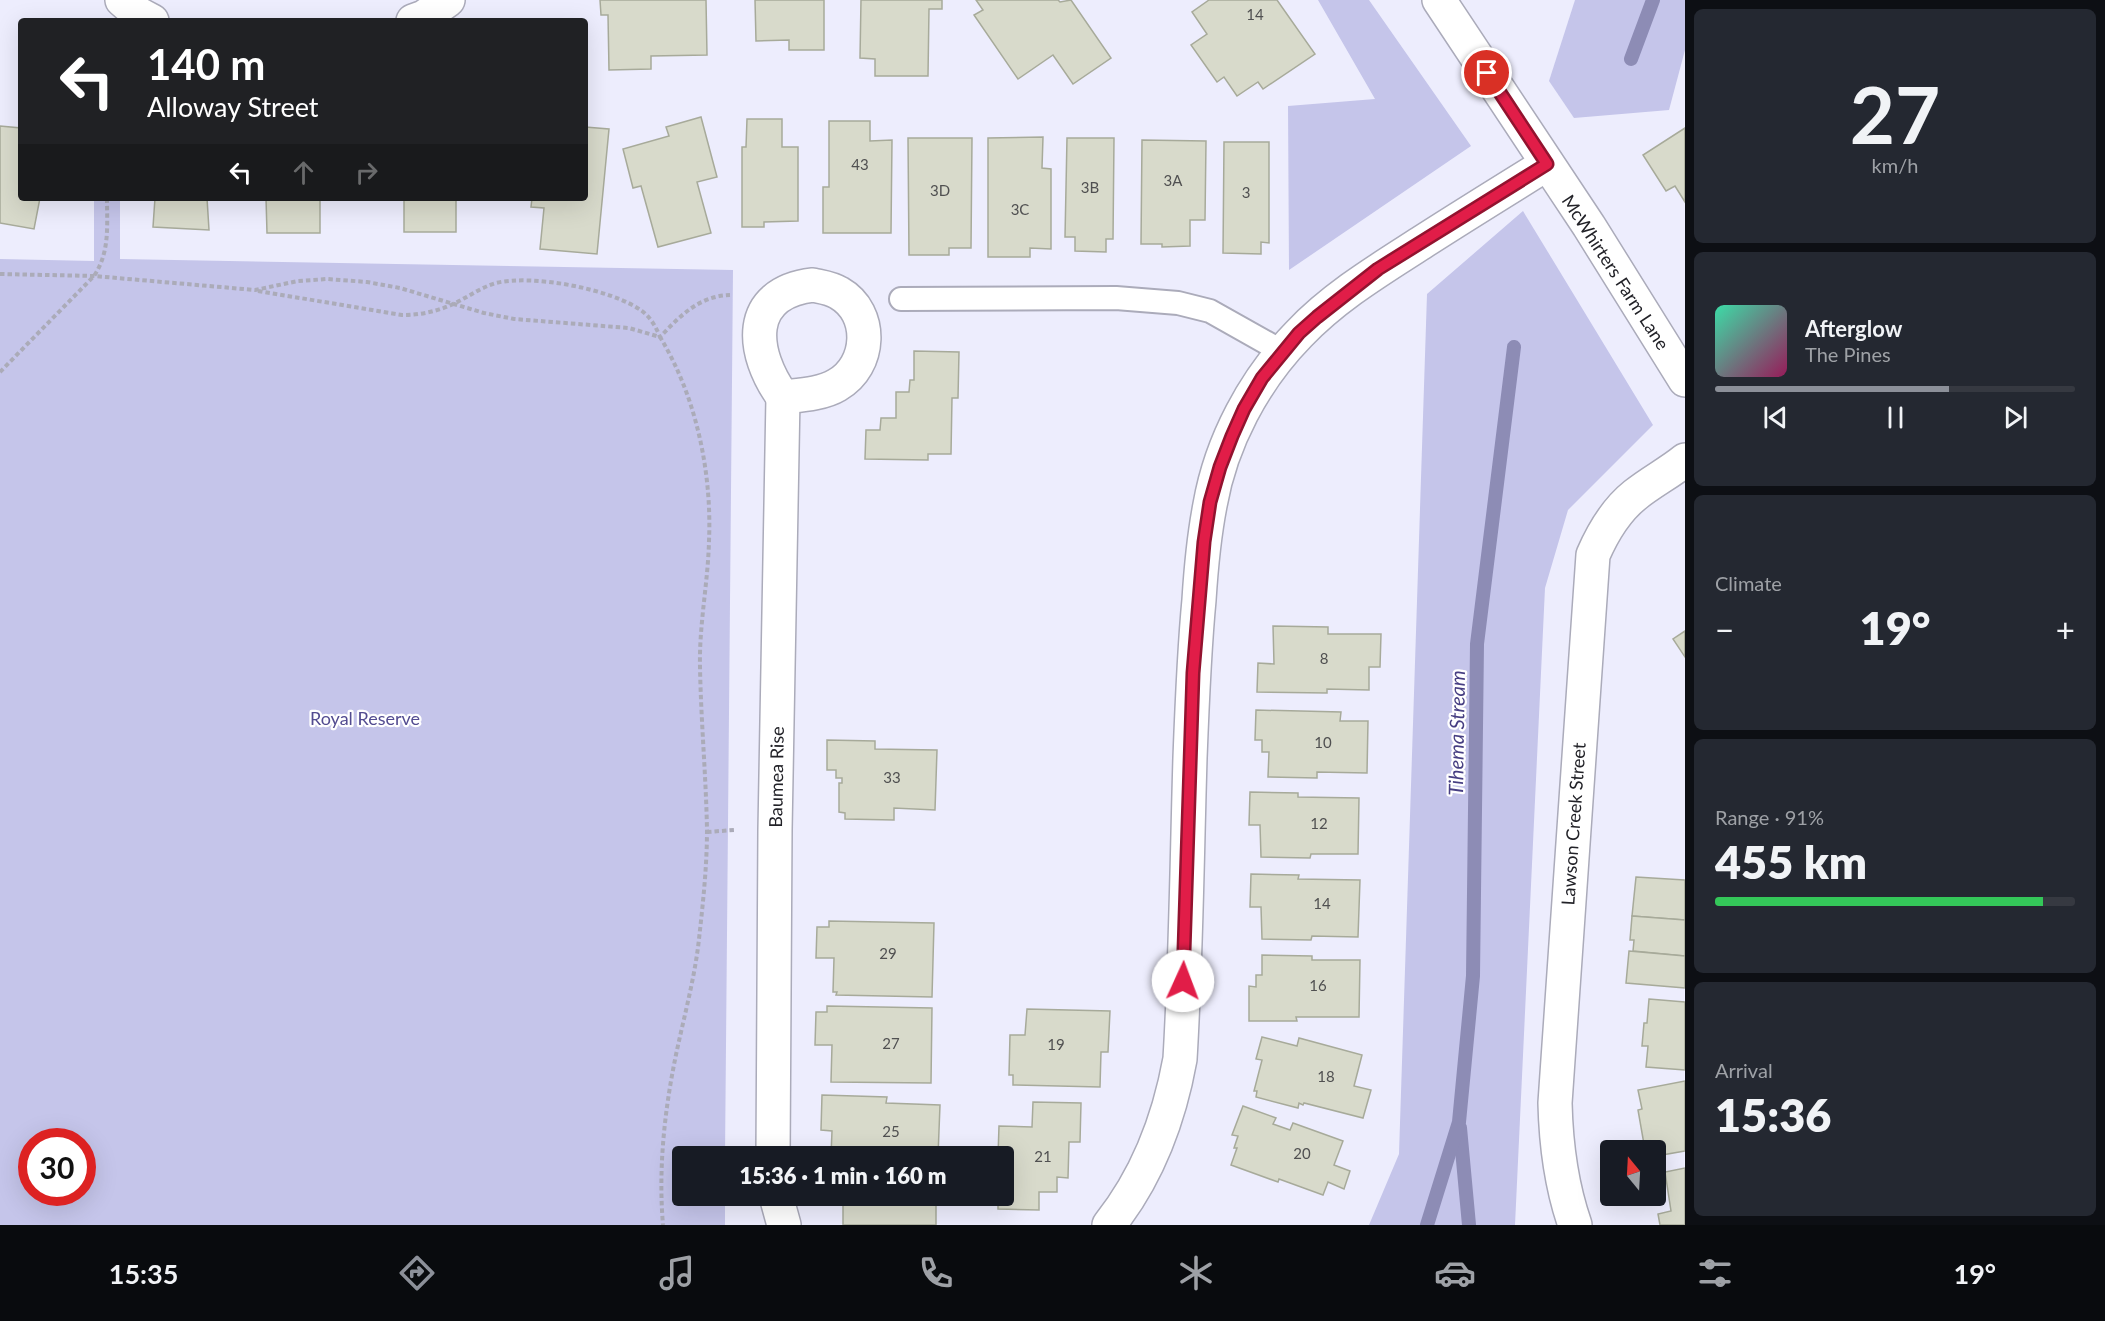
<!DOCTYPE html>
<html lang="en">
<head>
<meta charset="utf-8">
<style>
	:root { --surface:#171b24; --page:#242831; --text:#f1f3f6; --muted:#9ea1a6; --line:#363941; --accent:#8c9099 }
	body { margin:0; font-family:Lato,sans-serif; background:var(--page); color:var(--text); height:100vh; display:flex; flex-direction:column; font-size:22px; white-space:nowrap }
	* { box-sizing:border-box; margin:0 }
	p { font-size:20px; color:var(--muted) }
	.icon { flex:none; width:33px; height:33px; fill:none; stroke:currentColor; stroke-width:2; stroke-linecap:round; stroke-linejoin:round }
	.map { position:relative; flex:1; overflow:hidden }
	.side { display:flex; flex-direction:column; gap:9px; padding:9px; background:#0d0f14; width:420px }
	.side>* { flex:none }
	.banner { position:absolute; left:18px; top:18px; width:570px; height:183px; border-radius:6px; box-shadow:0 6px 24px #0002; background:#202124; color:#fff; overflow:hidden }
	.needle { width:39px; rotate:342deg }
	.buttons { position:absolute; left:1600px; top:1140px; display:grid; gap:12px }
	.buttons a { display:grid; place-items:center; width:66px; height:66px; border-radius:6px; background:var(--surface); box-shadow:0 6px 24px #0002; font-size:30px }
	.speed { position:absolute; left:18px; top:1128px; display:flex; gap:12px; font-size:30px; font-weight:700; text-align:center }
	.speed>* { display:grid; place-content:center; width:78px; height:78px; border-radius:50%; background:var(--surface); box-shadow:0 6px 24px #0002; line-height:1 }
	.speed .limit { border:9px solid #d22; background:#fff; color:#111 }
	.pin { position:absolute; display:grid; place-items:center; width:51px; height:51px; color:#fff; margin:-26px; border:3px solid #fff; border-radius:50%; box-shadow:0 2px 6px #0007 }
	.me { position:absolute; width:66px; margin:-33px; rotate:2deg; stroke-linejoin:round; filter:drop-shadow(0 0 4px #0008) }
	.turn { display:flex; align-items:center; gap:21px; height:126px; padding:0 30px; font-size:27px }
	.turn .icon { width:78px; height:78px; stroke-width:2.5 }
	.turn b { display:block; font-size:42px; line-height:51px }
	.lanes { display:flex; align-items:center; height:57px; padding:0 30px; background:#0003; justify-content:center; gap:30px; direction:ltr }
	.lanes .off { opacity:.35 }
	.big { font-size:45px; font-weight:800; line-height:1.1 }
	.side .card { flex:1; display:flex; flex-direction:column; justify-content:center; gap:9px; min-width:0; padding:0 21px; border-radius:9px; background:var(--page) }
	.side .dial { align-items:center; gap:0 }
	.dial b { font-size:78px; line-height:1 }
	.song { display:flex; align-items:center; gap:18px }
	.cover { width:72px; height:72px; border-radius:9px; background:linear-gradient(135deg,hsl(160 70% 55%),hsl(330 70% 35%)) }
	.played { height:6px; border-radius:3px; background:linear-gradient(90deg,var(--accent) 65%,var(--line) 65%) }
	.keys { display:flex; justify-content:space-around; direction:ltr }
	.heat { display:flex; justify-content:space-between; align-items:center; font-size:33px; direction:ltr }
	.charge { height:9px; border-radius:4px; background:linear-gradient(90deg,#34c759 91%,var(--line) 0) }
	.trip { position:absolute; left:672px; top:1146px; width:342px; height:60px; border-radius:6px; background:var(--surface); box-shadow:0 6px 24px #0002; font-weight:800; line-height:60px; text-align:center }
	.tabs { display:flex; height:96px; justify-content:space-around; align-items:center; background:#090b0e; color:var(--muted) }
	.tabs .icon { width:42px; height:42px }
	.tabs .active { color:var(--accent) }
	.tabs b { font-size:27px; color:var(--text) }
	main { display:flex; flex:1; min-height:0 }
	.map>svg:first-child { display:block }
</style>
</head>
<body>
<main>
<div class="map">
<svg width="1685" height="1225" viewBox="0 0 1685 1225">
	<rect width="100%" height="100%" fill="#ededfd"/>
	<g fill="#c5c5ea" fill-rule="evenodd">
		<path d="M1318,0H1369L1471,146L1289,270L1288,106L1375,99Z"/>
		<path d="M1575,0H1685V50L1669,110L1574,118L1549,81Z"/>
		<path d="M94,198H120V259L733,270L725,1156H682V1196H725V1225H0V259L94,261ZM32,1142H82V1192H32Z"/>
		<path d="M1523,211L1653,425L1568,510L1545,588L1515,1225H1369L1399,1154L1427,294Z"/>
	</g>
	<g fill="none" stroke-linecap="round" stroke-linejoin="round">
		<g stroke="#8d8cb5" stroke-width="14">
			<path d="M1631,59L1653,0"/>
			<path d="M1460,1128L1469,1225"/>
			<path d="M1427,1225L1459,1122L1473,976L1477,644L1514,347"/>
		</g>
	</g>
	<g fill="#d8dacb" stroke="#a7aa9a" stroke-width="1.5">
		<path d="M600,0H706L707,55L651,56V69L609,70L608,15H601Z"/>
		<path d="M755,0H824V50H789V40L756,41Z"/>
		<path d="M861,0H942V9H929L928,76H875V59L860,58Z"/>
		<path d="M976,0H1058L1060,2L1071,0L1111,58L1073,84L1053,55L1018,79L974,15L983,10Z"/>
		<path d="M1209,0H1277L1315,54L1263,89L1258,82L1237,96L1224,77L1217,82L1191,45L1207,34L1192,12Z"/>
		<path d="M701,117L717,177L697,182L711,233L658,247L641,186L633,188L623,149L669,136L666,127Z"/>
		<path d="M747,119H782V147H798V221L764,222V227H742V147H746Z"/>
		<path d="M829,121H870V141L892,140L891,233H823V187H829Z"/>
		<path d="M0,126L21,128V198H40L34,229L0,223Z"/>
		<path d="M585,127L609,129L597,254L540,249L544,208L531,207L532,198H585Z"/>
		<path d="M1685,128V202L1675,186L1666,191L1643,155Z"/>
		<path d="M1043,137L1042,168L1051,169V249L1030,248V257H988V138Z"/>
		<path d="M908,138H972L971,248H949V255H909Z"/>
		<path d="M1067,138H1114L1113,239H1106V252L1075,251V237H1065Z"/>
		<path d="M1142,140L1206,141L1205,220H1190V246L1162,247V244H1141Z"/>
		<path d="M1224,142H1269V243L1261,242V254L1223,253Z"/>
		<path d="M155,198H207L209,230L153,227Z"/>
		<path d="M266,198H320V233H267Z"/>
		<rect x="404" y="198" width="52" height="34"/>
		<path d="M914,351L959,352L958,398H952L951,454H928V460L865,459L866,430H880L881,418H896V392H909L910,380H914Z"/>
		<path d="M1273,626L1328,627V634H1381L1380,667H1369V690L1327,689V693L1257,692L1258,663L1274,664Z"/>
		<path d="M1685,631V657L1673,639Z"/>
		<path d="M1256,710L1341,712L1340,721H1368L1367,773L1317,772V778L1268,777L1269,752H1262V740H1255Z"/>
		<path d="M827,740L875,741V749L937,750L935,810L894,808V820L845,819V813L839,812V783H842V778H836V770H827Z"/>
		<path d="M1250,792L1298,793V797L1359,798L1358,854H1311L1310,858L1261,857L1260,825H1249Z"/>
		<path d="M1251,874L1299,875L1298,879L1360,880L1358,937L1312,936L1311,940L1262,939L1261,907H1250Z"/>
		<path d="M1636,877L1685,880V920L1632,916Z"/>
		<path d="M1632,916L1685,920V956L1633,951L1634,940H1630Z"/>
		<path d="M829,921L934,923L932,997L836,995L837,992H833L834,958H816L817,927H829Z"/>
		<path d="M1629,951L1685,956V988L1626,983Z"/>
		<path d="M1262,955L1312,956V960H1360L1359,1017H1296L1297,1021H1249V986L1256,987V975H1262Z"/>
		<path d="M1649,999L1685,1002V1070L1646,1067L1648,1046H1642L1644,1023H1647Z"/>
		<path d="M827,1006L932,1008L931,1083L831,1082L832,1045H815L816,1012H827Z"/>
		<path d="M1027,1009L1110,1011L1108,1052H1101L1100,1087L1013,1085V1075H1009L1010,1035H1025Z"/>
		<path d="M1262,1037L1297,1046L1299,1038L1362,1055L1354,1086L1371,1090L1363,1118L1304,1103L1303,1105L1299,1103L1298,1108L1256,1097L1257,1091H1254L1262,1060L1256,1059Z"/>
		<path d="M1685,1081V1151L1656,1156V1150H1645L1638,1110L1642,1109L1638,1090Z"/>
		<path d="M822,1095L887,1097L886,1103L940,1105L938,1156H831L832,1131L821,1130Z"/>
		<path d="M1033,1102L1081,1103L1080,1142H1069L1068,1178L1057,1177V1192H1039V1210L998,1209V1196H1004V1156H998L999,1126L1032,1127Z"/>
		<path d="M1243,1106L1276,1118L1273,1124L1290,1130L1293,1123L1343,1141L1334,1165L1350,1171L1344,1189L1328,1182L1323,1195L1279,1179L1278,1182L1231,1165L1237,1148H1234L1238,1136L1232,1135Z"/>
		<path d="M1685,1168V1225H1660L1658,1214L1671,1211L1665,1172Z"/>
		<path d="M852,1196H936V1225H843V1203H852Z"/>
	</g>
	<g fill="none" stroke-linecap="round" stroke-linejoin="round">
		<g stroke="#ababba" stroke-width="26">
			<path id="lane" d="M901,299L1116,298L1178,303L1210,311L1283,352"/>
		</g>
		<g stroke="#ababba" stroke-width="36">
			<g id="street">
				<path d="M122,0L137,13L152,21"/>
				<path d="M1439,0L1589,226L1685,380"/>
				<path d="M413,21L424,17L448,0"/>
				<path d="M813,285C822,287 831,288 839,293C874,313 871,366 837,385C822,394 800,395 783,397C751,353 744,293 813,285Z"/>
				<path d="M773,1156L775,830L783,397"/>
				<path d="M776,1196L784,1225"/>
				<path d="M1109,1225C1148,1176 1169,1120 1180,1059C1186,959 1187,858 1190,758C1192,705 1194,652 1199,600C1201,568 1204,536 1210,505C1221,442 1254,380 1299,334C1334,297 1379,270 1421,243C1463,216 1505,190 1547,164"/>
				<path d="M1575,1225C1561,1185 1556,1146 1555,1103L1593,555C1603,532 1615,511 1635,495C1651,482 1669,473 1685,460"/>
			</g>
		</g>
		<g stroke="#ababb8" stroke-width="4" stroke-dasharray="4.5 3" stroke-linecap="butt">
			<path d="M0,274L94,276L255,290L298,281L327,279L367,282L400,288L484,313L514,319L629,328L660,337C696,396 712,472 709,541C708,583 699,625 700,667C701,722 706,776 707,830C707,866 703,903 699,939C695,976 685,1013 677,1050C665,1106 658,1167 663,1225"/>
			<path d="M258,291L402,315C419,315 435,312 451,305C467,298 479,288 496,283C532,274 612,289 642,311C651,318 656,327 660,337C680,316 699,296 730,295"/>
			<path d="M0,372L94,276C110,252 107,226 107,198"/>
			<path d="M707,832L734,830"/>
		</g>
		<use href="#lane" stroke="#fff" stroke-width="22"/>
		<use href="#street" stroke="#fff" stroke-width="33"/>
	</g>
	<g fill="none" stroke-linecap="round" stroke-linejoin="round">
		<g stroke="#92132f" stroke-width="15">
			<path id="route" d="M1183,981L1193,673L1204,542L1210,502L1220,467L1232,436L1244,409L1262,378L1299,333L1317,317L1378,269L1547,164L1487,73"/>
		</g>
		<use href="#route" stroke="#e11d48" stroke-width="10"/>
	</g>
	<g text-anchor="middle" dominant-baseline="central" stroke-width="4.5" stroke-linejoin="round" paint-order="stroke">
		<g font-size="15" fill="#505051">
			<text x="1255" y="14">14</text>
			<text x="860" y="164">43</text>
			<text x="1173" y="180">3A</text>
			<text x="1090" y="187">3B</text>
			<text x="940" y="190">3D</text>
			<text x="1246" y="192">3</text>
			<text x="1020" y="209">3C</text>
			<text x="1324" y="658">8</text>
			<text x="1323" y="742">10</text>
			<text x="892" y="777">33</text>
			<text x="1319" y="823">12</text>
			<text x="1322" y="903">14</text>
			<text x="888" y="953">29</text>
			<text x="1318" y="985">16</text>
			<text x="891" y="1043">27</text>
			<text x="1056" y="1044">19</text>
			<text x="1326" y="1076">18</text>
			<text x="891" y="1131">25</text>
			<text x="1302" y="1153">20</text>
			<text x="1043" y="1156">21</text>
		</g>
		<g font-size="18" fill="#222228" stroke="#fff">
			<text transform="translate(1616 272) rotate(57)">McWhirters Farm Lane</text>
			<text transform="translate(776 777) rotate(-89)">Baumea Rise</text>
			<text transform="translate(1573 824) rotate(-86)">Lawson Creek Street</text>
		</g>
		<g font-size="18" fill="#524b90" stroke="#fff">
			<text x="365" y="718">Royal Reserve</text>
		</g>
		<g font-size="20" font-style="italic" fill="#463e82" stroke="#fff">
			<text transform="translate(1456 733) rotate(-89)">Tihema Stream</text>
		</g>
	</g>
</svg>
<div class="buttons">
<a><svg class="needle" viewBox="-14 -14 28 28"><path d="M0-13l5 13h-10z" fill="#e53935"/><path d="M0 13l5-13h-10z" fill="#9ea1a6"/></svg></a>
</div>
<div class="speed"><div class="limit">30</div></div>
<div class="pin" style="left:1487px;top:73px;background:#d93025"><svg class="icon" aria-label="arrive" viewBox="0 0 24 24"><path d="M6 21V4h12l-3 4 3 4H6"/></svg></div>
<svg class="me" style="left:1183px;top:981px" viewBox="-20 -20 40 40"><circle r="19" fill="#fff"/><path d="M0-13L10 11 0 6-10 11z" fill="#e11d48"/></svg>
<div class="trip">15:36 · 1 min · 160 m</div>
<div class="banner">
<div class="turn"><svg class="icon" aria-label="left" viewBox="0 0 24 24"><path d="M17 20v-9H6M10 6l-5 5 5 5"/></svg><div><b>140 m</b>Alloway Street</div></div>
<div class="lanes"><svg class="icon" aria-label="left" viewBox="0 0 24 24"><path d="M17 20v-9H6M10 6l-5 5 5 5"/></svg><svg class="icon off" aria-label="ahead" viewBox="0 0 24 24"><path d="M12 20V5M6 11l6-6 6 6"/></svg><svg class="icon off" aria-label="right" viewBox="0 0 24 24"><path d="M7 20v-9h11M14 6l5 5-5 5"/></svg></div>
</div>
</div>
<section class="side">
<div class="card dial"><b>27</b><p>km/h</p></div>
<div class="card">
<div class="song"><i class="cover"></i><div><b>Afterglow</b><p>The Pines</p></div></div>
<div class="played"></div>
<div class="keys"><svg class="icon" aria-label="previous" viewBox="0 0 24 24"><path d="M18 5L8 12l10 7zM5 5v14"/></svg><svg class="icon" aria-label="pause" viewBox="0 0 24 24"><path d="M8 5v14M16 5v14"/></svg><svg class="icon" aria-label="next" viewBox="0 0 24 24"><path d="M6 5l10 7-10 7zM19 5v14"/></svg></div>
</div>
<div class="card"><p>Climate</p>
<div class="heat"><a>−</a><b class="big">19°</b><a>+</a></div>
</div>
<div class="card"><p>Range · 91%</p><b class="big">455 km</b><div class="charge"></div></div>
<div class="card"><p>Arrival</p><b class="big">15:36</b></div>
</section>
</main>
<nav class="tabs">
<b>15:35</b>
<svg class="icon active" aria-label="directions" viewBox="0 0 24 24"><path d="M12 3l9 9-9 9-9-9zM9 14v-3h6M13 9l2 2-2 2"/></svg>
<svg class="icon" aria-label="music" viewBox="0 0 24 24"><path d="M9 18V5l10-2v13"/><circle cx="6" cy="18" r="3"/><circle cx="16" cy="16" r="3"/></svg>
<svg class="icon" aria-label="phone" viewBox="0 0 24 24"><path d="M5 4h4l2 5-3 2q2 4 5 5l2-3 5 2v4C11 20 4 13 5 4z"/></svg>
<svg class="icon" aria-label="climate" viewBox="0 0 24 24"><path d="M12 3v18M4 7l16 10M4 17L20 7"/></svg>
<svg class="icon" aria-label="car" viewBox="0 0 24 24"><path d="M5 17H2v-5l4-1 3-4h7l3 4 3 1v5h-3M9 17h6M6 11h13"/><circle cx="7" cy="17" r="2"/><circle cx="17" cy="17" r="2"/></svg>
<svg class="icon" aria-label="filters" viewBox="0 0 24 24"><path d="M4 7h16M4 17h16"/><circle cx="9" cy="7" r="2"/><circle cx="15" cy="17" r="2"/></svg>
<b>19°</b>
</nav>
</body>
</html>
